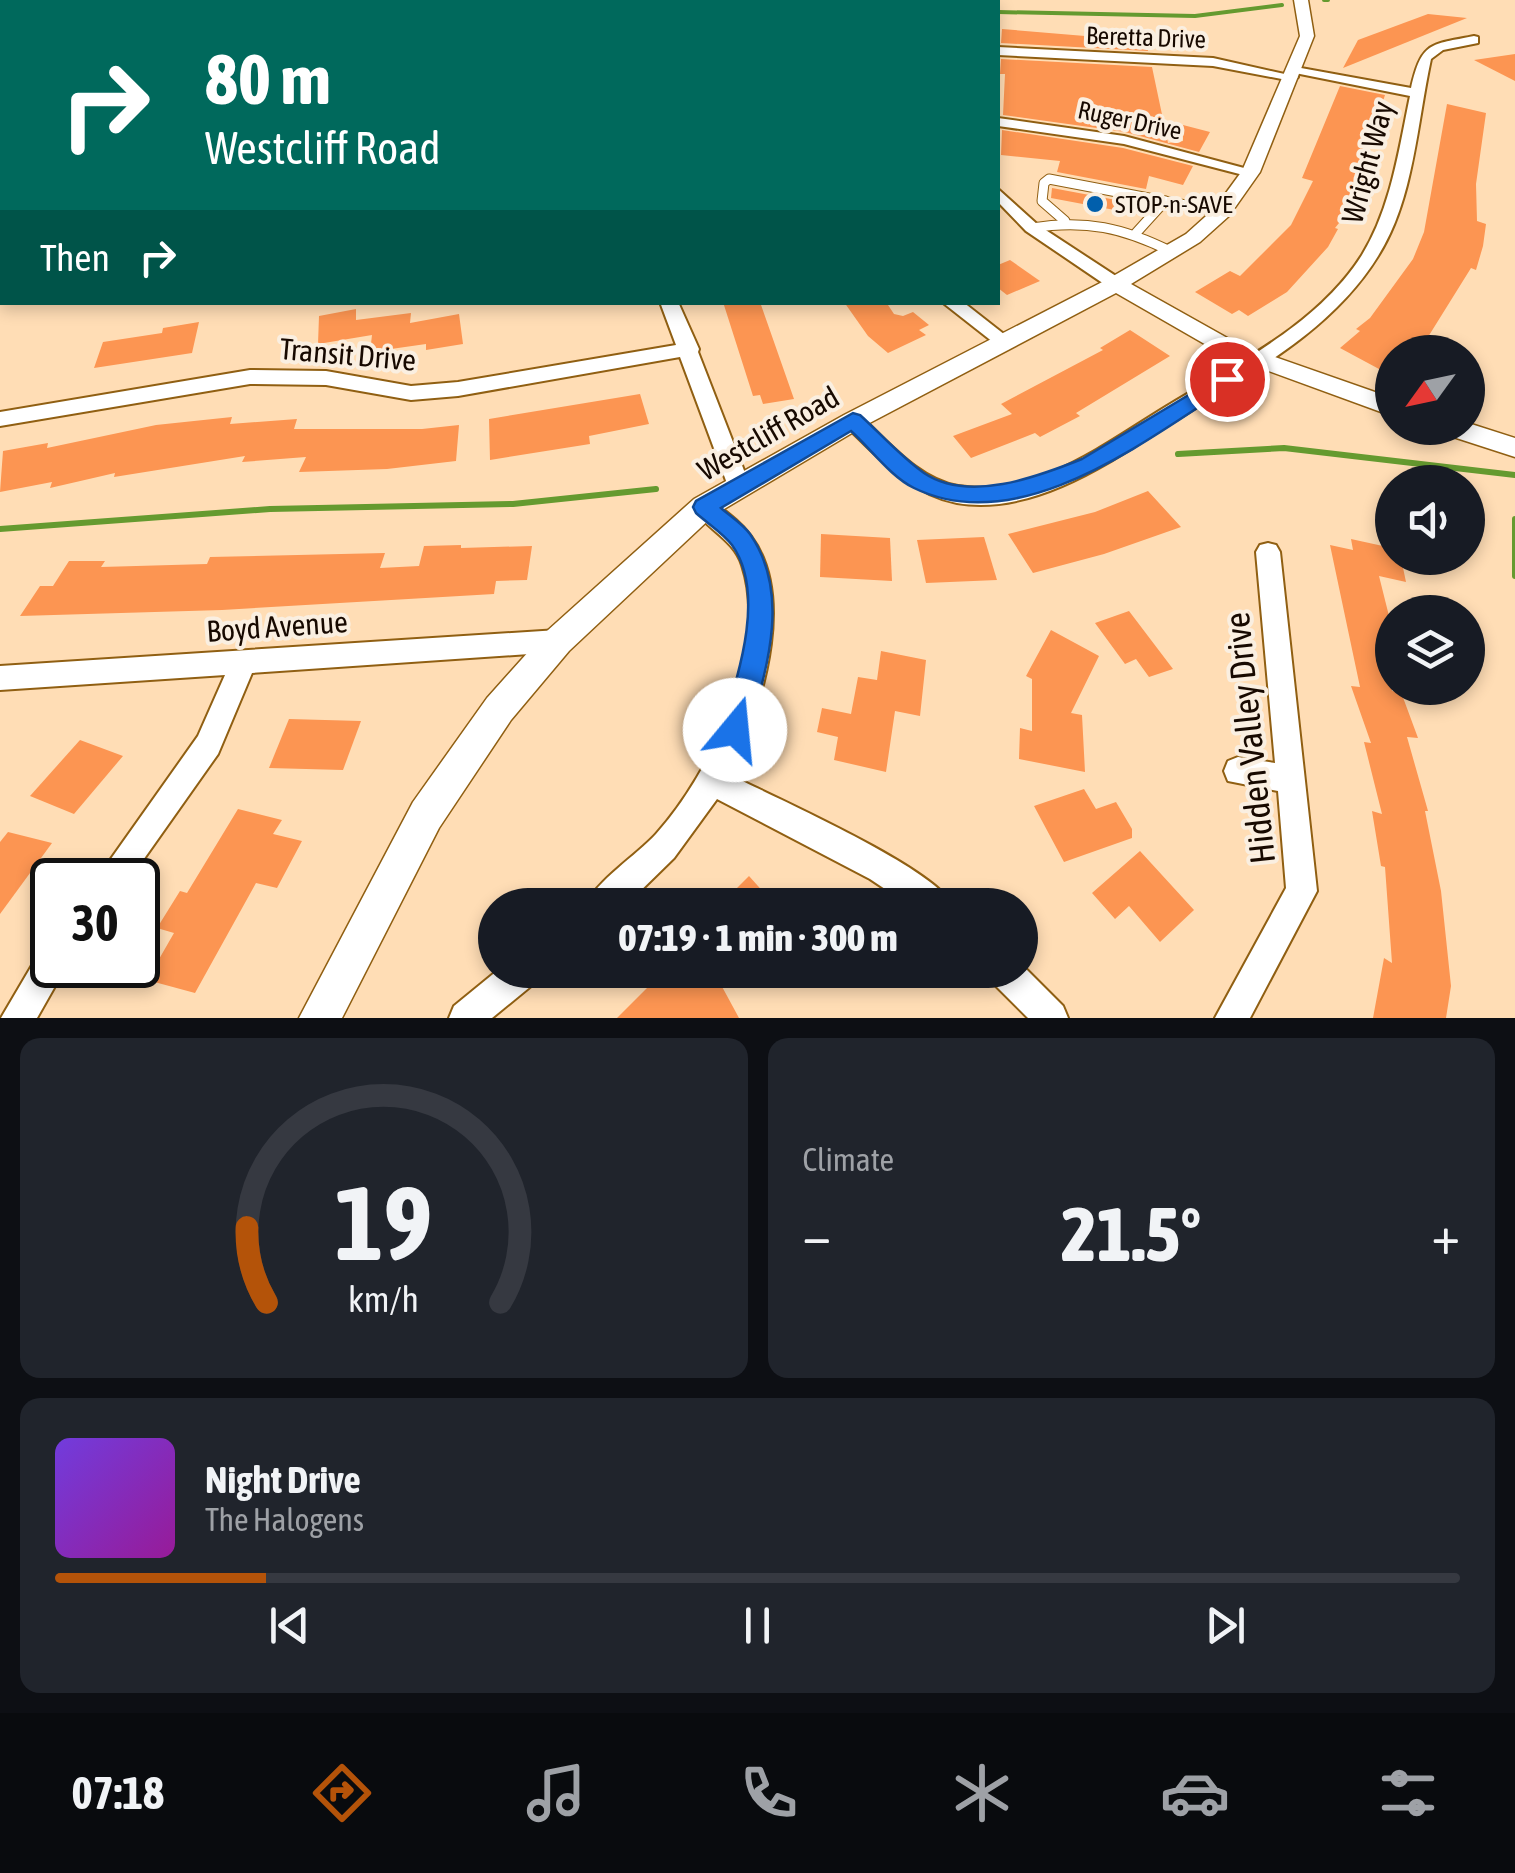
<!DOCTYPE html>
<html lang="en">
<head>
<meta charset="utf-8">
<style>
	:root { --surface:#171b24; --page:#20242c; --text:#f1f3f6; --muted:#9ea1a6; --line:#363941; --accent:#b45309 }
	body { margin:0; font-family:"Asap Condensed",sans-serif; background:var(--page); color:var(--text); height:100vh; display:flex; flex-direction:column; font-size:38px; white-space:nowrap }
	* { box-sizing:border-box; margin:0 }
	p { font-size:32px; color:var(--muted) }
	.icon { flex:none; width:55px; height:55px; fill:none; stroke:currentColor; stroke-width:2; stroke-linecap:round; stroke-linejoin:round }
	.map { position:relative; height:1018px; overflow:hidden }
	.drawer { display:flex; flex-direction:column; gap:20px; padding:20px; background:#0d0f14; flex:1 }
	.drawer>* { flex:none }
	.hud { position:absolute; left:0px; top:0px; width:1000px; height:305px; box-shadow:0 5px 15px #0003; background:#00695c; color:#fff; overflow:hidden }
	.needle { width:65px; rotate:237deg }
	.tools { position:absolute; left:1375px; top:335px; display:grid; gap:20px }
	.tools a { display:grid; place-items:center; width:110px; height:110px; border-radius:50%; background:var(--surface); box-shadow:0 5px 15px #0003; font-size:50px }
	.speed { position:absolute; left:30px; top:858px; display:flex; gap:20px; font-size:50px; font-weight:700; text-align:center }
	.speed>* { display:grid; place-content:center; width:130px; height:130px; border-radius:50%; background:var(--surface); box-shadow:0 5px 15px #0003; line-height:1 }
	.speed .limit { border:5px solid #111; border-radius:15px; background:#fff; color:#111 }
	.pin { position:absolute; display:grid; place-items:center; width:85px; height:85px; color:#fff; margin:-42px; border:5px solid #fff; border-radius:50%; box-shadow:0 2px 10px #0007 }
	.me { position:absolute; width:110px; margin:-55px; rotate:17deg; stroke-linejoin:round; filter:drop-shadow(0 0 8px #0008) }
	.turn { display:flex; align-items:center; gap:35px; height:210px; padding:0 40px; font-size:45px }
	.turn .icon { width:130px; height:130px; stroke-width:2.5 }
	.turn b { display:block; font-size:70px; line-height:85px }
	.then { display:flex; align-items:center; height:95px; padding:0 40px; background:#0003; gap:20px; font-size:38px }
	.big { font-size:75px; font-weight:800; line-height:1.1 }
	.drawer .card { flex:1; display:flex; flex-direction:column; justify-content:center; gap:15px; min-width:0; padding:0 35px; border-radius:20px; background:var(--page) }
	.drawer .dial { align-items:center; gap:0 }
	.dial svg { height:260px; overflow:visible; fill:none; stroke:var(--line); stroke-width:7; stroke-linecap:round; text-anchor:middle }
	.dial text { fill:var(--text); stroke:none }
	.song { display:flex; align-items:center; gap:30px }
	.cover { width:120px; height:120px; border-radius:15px; background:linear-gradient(135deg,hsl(260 70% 55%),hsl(300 70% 35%)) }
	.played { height:10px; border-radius:5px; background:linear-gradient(90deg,var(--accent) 15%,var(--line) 15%) }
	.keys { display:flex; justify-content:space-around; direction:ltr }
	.heat { display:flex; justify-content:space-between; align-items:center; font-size:55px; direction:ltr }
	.drawer .tiles { flex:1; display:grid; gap:20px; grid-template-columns:1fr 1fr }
	.card:last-child { grid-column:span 2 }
	.trip { position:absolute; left:478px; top:888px; width:560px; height:100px; border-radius:50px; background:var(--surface); box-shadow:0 5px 15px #0003; font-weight:800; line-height:100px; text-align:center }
	.menu { display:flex; height:160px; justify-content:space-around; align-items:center; background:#090b0e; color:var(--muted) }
	.menu .icon { width:70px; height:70px }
	.menu .on { color:var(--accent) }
	.menu b { font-size:45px; color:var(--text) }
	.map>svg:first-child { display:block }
</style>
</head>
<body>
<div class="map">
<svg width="1515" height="1018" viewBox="0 0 1515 1018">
	<rect width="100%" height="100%" fill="#ffddb5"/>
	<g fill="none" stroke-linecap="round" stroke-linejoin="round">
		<g stroke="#659a2f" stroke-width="4">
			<path d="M899,0L911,2"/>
			<path d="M1324,0H1328"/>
			<path d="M744,2L749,0"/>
			<path d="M998,12L1195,16L1282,5"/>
		</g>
		<g stroke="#659a2f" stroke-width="6">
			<path d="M1178,454L1284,448L1515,475"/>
			<path d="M1515,519V576"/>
			<path d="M0,529L270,509L513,504L656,489"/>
		</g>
	</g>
	<g fill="#fc9552">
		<path d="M1428,14L1467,18L1343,68L1358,40Z"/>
		<path d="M1002,29L1109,38L1105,35L1145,36L1148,51L1001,43Z"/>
		<path d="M1515,54V81L1474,60Z"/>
		<path d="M1001,59L1152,67L1168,143L1183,141V125L1210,132L1199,152L1125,132L1003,115L1005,74H1000Z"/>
		<path d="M1340,86L1385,95L1347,213L1335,228L1338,229L1328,247L1287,292L1248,316L1239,310L1232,314L1195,292L1230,271L1240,276L1291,225L1313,181L1302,178Z"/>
		<path d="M1447,104L1486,113L1476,184L1477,221L1486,224L1483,246L1476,270L1471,268L1428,337L1407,352H1392V376L1340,348L1360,331L1356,329L1370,318L1413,259L1424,232Z"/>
		<path d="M1002,130L1123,148L1193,166L1183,185L1149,176L1146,189L1057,172L1060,161L1001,155Z"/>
		<path d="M1052,188L1143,205L1141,215L1051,198Z"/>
		<path d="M1010,260L1040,281L1007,295L998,288V265Z"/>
		<path d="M723,302H760L794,399L763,404L760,395L753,396Z"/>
		<path d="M844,302H886L894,314L903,316L913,312L929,325L919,330L926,335L888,353L868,336Z"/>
		<path d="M356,309V320L411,313L410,323L459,314L463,344L426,350V344L370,352L372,335L318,344L319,316Z"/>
		<path d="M199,322L192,353L94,368L103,342L162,333L163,328Z"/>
		<path d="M1130,330L1170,356L1076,413L1080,416L1040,437L1035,433L971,458L953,436L1012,414L1001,404L1103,350L1100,348Z"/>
		<path d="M640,394L649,424L589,436L590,444L490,460L489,419Z"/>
		<path d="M232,417L230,424L297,419L294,429H422L459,425L456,461L387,469L299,472L306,457L242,462L245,456L114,477L115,473L50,488L52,482L0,492L3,451L48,443L47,448L156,425Z"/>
		<path d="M1148,491L1181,527L1104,554L1033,573L1008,534L1095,512Z"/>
		<path d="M821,534L890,538L892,581L820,577Z"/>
		<path d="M984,537L997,580L926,583L917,540Z"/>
		<path d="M1351,539L1392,548V558H1401L1406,582L1379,576L1392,628V691L1401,692L1418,738L1407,737L1428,811H1425L1441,891L1451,986L1446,1018H1373L1384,958L1392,963L1385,867L1381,866L1372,811L1382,814L1364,742L1371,743L1351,686L1360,687L1330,545L1353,550Z"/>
		<path d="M461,545V548L532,546L527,580L496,581L494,594L222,610L20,616L40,586H53L69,561H105L101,567L207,564L210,557L385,553L380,568L419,566L424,546Z"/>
		<path d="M1129,611L1173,669L1149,677L1136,659L1125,664L1095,623Z"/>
		<path d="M1051,630L1099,656L1071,713L1082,715L1085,772L1019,759L1020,728L1032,731V679L1026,676Z"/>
		<path d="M881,651L926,660L920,716L895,711L886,772L834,760L838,737L817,732L822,708L851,714L858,677L877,680Z"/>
		<path d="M289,719L361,721L343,770L269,768Z"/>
		<path d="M80,740L123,756L74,814L30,796Z"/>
		<path d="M1084,789L1096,809L1116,802L1132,829V838L1064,862L1034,806Z"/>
		<path d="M238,809L282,820L273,834L302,841L277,888L256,883L195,993L147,980L174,933L157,928L180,891L187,893Z"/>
		<path d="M8,832L52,843L0,914V842Z"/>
		<path d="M1140,851L1194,910L1160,942L1129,906L1115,919L1092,893Z"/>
		<path d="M749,876L775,905H720Z"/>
		<path d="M656,970H713L739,1018H617L649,986L645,978Z"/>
	</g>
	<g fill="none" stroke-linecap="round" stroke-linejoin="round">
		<g stroke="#905f12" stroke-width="11">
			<g id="service">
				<path d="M1065,221L1042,201L1044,183L1049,179L1222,212"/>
				<path d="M1032,228C1085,219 1124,228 1172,252"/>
				<path d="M1136,233L1165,201"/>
			</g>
		</g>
		<g stroke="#905f12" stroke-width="4">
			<g id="minor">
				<path d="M826,0H838L840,2H828Z"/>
				<path d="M1474,36L1478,37V43L1443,50L1431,59C1417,123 1414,199 1378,256C1333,329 1256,370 1186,414C1121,454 1039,517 957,503C910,494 878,457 846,426L843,421L846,416H860C888,441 918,479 958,486C1038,499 1108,441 1172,403C1240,362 1319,323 1362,255C1391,208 1399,149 1410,96L1295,73L1289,69L1290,66L1411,88C1422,41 1430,45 1474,36Z"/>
				<path d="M998,47L1213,58L1298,77L1292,81L1213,66L998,55Z"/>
				<rect x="0" y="100" width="2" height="8"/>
				<path d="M998,118L1124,136L1259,172L1251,177L1124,144L998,126Z"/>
				<path d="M998,189L1038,225L1122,280V288H1110L1026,231L998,202Z"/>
				<rect x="0" y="264" width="2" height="10"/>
				<path d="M660,302H678L699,349L698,352L750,486L747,492L739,494L728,486L680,357L458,396L411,400L326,385L250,384L0,426V412L250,370L326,371L411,386L458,382L676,345Z"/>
				<path d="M942,302H963L1014,342L1005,348L998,346Z"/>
				<path d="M704,498C716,502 726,512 736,520C805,580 762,706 730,775C772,796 937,869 952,905H909L870,879L717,799L674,858L626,905H586C596,881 637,855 656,834C711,773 770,649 742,565C733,538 706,530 693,507L696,501Z"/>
				<path d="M1268,543L1276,545L1280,552L1317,891L1250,1018H1215L1286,888L1278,791L1228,781L1224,771L1228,761L1238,757L1275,763L1256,552L1260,545Z"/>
				<path d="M558,630L567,633L571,641L567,649L558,652L252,673L218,754L129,880H96L198,736L225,675L0,690V666Z"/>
				<path d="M52,945V965H67L37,1018H1L41,950Z"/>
				<path d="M1020,963L1063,1006L1068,1018H1028L992,982L988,970H1020Z"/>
				<path d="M498,970H540L536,982L492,1018H449L454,1006Z"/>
			</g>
		</g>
		<g stroke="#905f12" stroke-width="3">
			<g id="tertiary">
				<path d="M1294,0H1308L1314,36L1260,172L1229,216L1200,242L1131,284L1238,344L1392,398V416L1222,354L1116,293L862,427L714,515L569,651L511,720L439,828L342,1018H299L413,802L487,698L547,631L694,499L844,415L1108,279L1186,234L1215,208L1242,171L1300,36Z"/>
				<path d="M1468,423L1515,438V457L1444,434L1440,428H1468Z"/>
			</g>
		</g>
		<use href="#service" stroke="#fff" stroke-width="9"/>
		<use href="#minor" fill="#fff" fill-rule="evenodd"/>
		<use href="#tertiary" fill="#fff" fill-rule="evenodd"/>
	</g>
	<path fill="#1a73e8" stroke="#114b97" stroke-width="2.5" d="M1227,372L1237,379L1234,384C1147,439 1021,540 914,488C891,477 870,448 851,431L721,508C730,516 743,524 750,534C791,593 767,668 749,730L745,739L735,743L725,739L721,730C737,679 767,594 732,545C723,533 707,523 696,513L693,507L696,501L853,413L860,415C881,434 901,457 924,473C968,503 1037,477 1082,459Z"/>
	<circle fill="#015fac" stroke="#faefe1" stroke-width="4" cx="1095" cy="204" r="10"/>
	<g text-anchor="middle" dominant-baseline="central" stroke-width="8" stroke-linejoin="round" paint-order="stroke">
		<g font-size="25" fill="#170900" stroke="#faefe1">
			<text transform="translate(1146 37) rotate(2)">Beretta Drive</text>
			<text transform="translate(1130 120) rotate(12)">Ruger Drive</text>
		</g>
		<g font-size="25" fill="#170900" stroke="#faefe1" text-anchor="start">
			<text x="1115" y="204">STOP-n-SAVE</text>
		</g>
		<g font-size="30" fill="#170900" stroke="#faefe1">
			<text transform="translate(1367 162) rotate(-75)">Wright Way</text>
			<text transform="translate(348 354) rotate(5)">Transit Drive</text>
			<text transform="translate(768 433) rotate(-30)">Westcliff Road</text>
			<text transform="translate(277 626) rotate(-4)">Boyd Avenue</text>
		</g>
		<g font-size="35" fill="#170900" stroke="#faefe1">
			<text transform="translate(1249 738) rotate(-96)">Hidden Valley Drive</text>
		</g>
	</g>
</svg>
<div class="tools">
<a><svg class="needle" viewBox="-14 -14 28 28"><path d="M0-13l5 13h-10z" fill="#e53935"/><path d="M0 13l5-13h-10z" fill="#9ea1a6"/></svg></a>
<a><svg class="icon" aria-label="sound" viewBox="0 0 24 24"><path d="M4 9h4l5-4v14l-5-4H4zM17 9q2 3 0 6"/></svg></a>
<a><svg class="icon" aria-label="layers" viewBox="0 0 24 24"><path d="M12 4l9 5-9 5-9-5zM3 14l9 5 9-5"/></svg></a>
</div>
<div class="speed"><div class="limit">30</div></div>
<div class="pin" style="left:1227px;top:379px;background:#d93025"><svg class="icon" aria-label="arrive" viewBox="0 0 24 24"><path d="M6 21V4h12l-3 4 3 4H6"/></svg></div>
<svg class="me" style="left:735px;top:730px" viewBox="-20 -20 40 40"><circle r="19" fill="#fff"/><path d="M0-13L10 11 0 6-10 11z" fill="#1a73e8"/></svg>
<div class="trip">07:19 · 1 min · 300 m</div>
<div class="hud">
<div class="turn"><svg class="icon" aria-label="right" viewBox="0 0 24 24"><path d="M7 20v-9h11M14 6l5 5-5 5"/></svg><div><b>80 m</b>Westcliff Road</div></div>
<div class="then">Then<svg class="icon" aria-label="right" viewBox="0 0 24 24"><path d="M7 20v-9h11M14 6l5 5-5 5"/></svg></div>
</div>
</div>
<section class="drawer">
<div class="tiles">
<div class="card dial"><svg viewBox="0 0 100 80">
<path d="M14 69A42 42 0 1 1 86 69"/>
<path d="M14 69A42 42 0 0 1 8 46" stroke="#b45309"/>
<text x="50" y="56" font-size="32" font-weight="700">19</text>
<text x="50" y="72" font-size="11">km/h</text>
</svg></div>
<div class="card"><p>Climate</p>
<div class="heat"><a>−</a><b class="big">21.5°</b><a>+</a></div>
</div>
<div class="card">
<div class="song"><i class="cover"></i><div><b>Night Drive</b><p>The Halogens</p></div></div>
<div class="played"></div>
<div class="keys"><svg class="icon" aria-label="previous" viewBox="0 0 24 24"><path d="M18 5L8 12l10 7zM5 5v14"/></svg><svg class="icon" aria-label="pause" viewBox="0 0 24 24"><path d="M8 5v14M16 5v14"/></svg><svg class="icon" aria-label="next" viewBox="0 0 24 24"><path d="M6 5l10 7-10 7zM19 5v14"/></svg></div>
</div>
</div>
</section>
<nav class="menu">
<b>07:18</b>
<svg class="icon on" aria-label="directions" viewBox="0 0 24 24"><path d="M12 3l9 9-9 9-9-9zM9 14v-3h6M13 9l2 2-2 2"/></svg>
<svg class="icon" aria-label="music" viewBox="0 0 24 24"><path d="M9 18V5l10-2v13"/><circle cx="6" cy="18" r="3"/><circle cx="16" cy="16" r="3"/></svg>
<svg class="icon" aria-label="phone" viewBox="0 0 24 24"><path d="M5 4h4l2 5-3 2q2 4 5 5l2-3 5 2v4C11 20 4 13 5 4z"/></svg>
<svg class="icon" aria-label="climate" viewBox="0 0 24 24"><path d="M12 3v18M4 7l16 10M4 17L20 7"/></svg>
<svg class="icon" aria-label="car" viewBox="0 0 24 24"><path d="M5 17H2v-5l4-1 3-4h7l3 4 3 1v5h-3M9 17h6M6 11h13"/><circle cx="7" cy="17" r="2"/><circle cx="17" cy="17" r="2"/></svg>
<svg class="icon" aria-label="filters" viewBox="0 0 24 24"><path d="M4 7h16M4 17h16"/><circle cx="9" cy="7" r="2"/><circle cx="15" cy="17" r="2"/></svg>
</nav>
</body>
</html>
